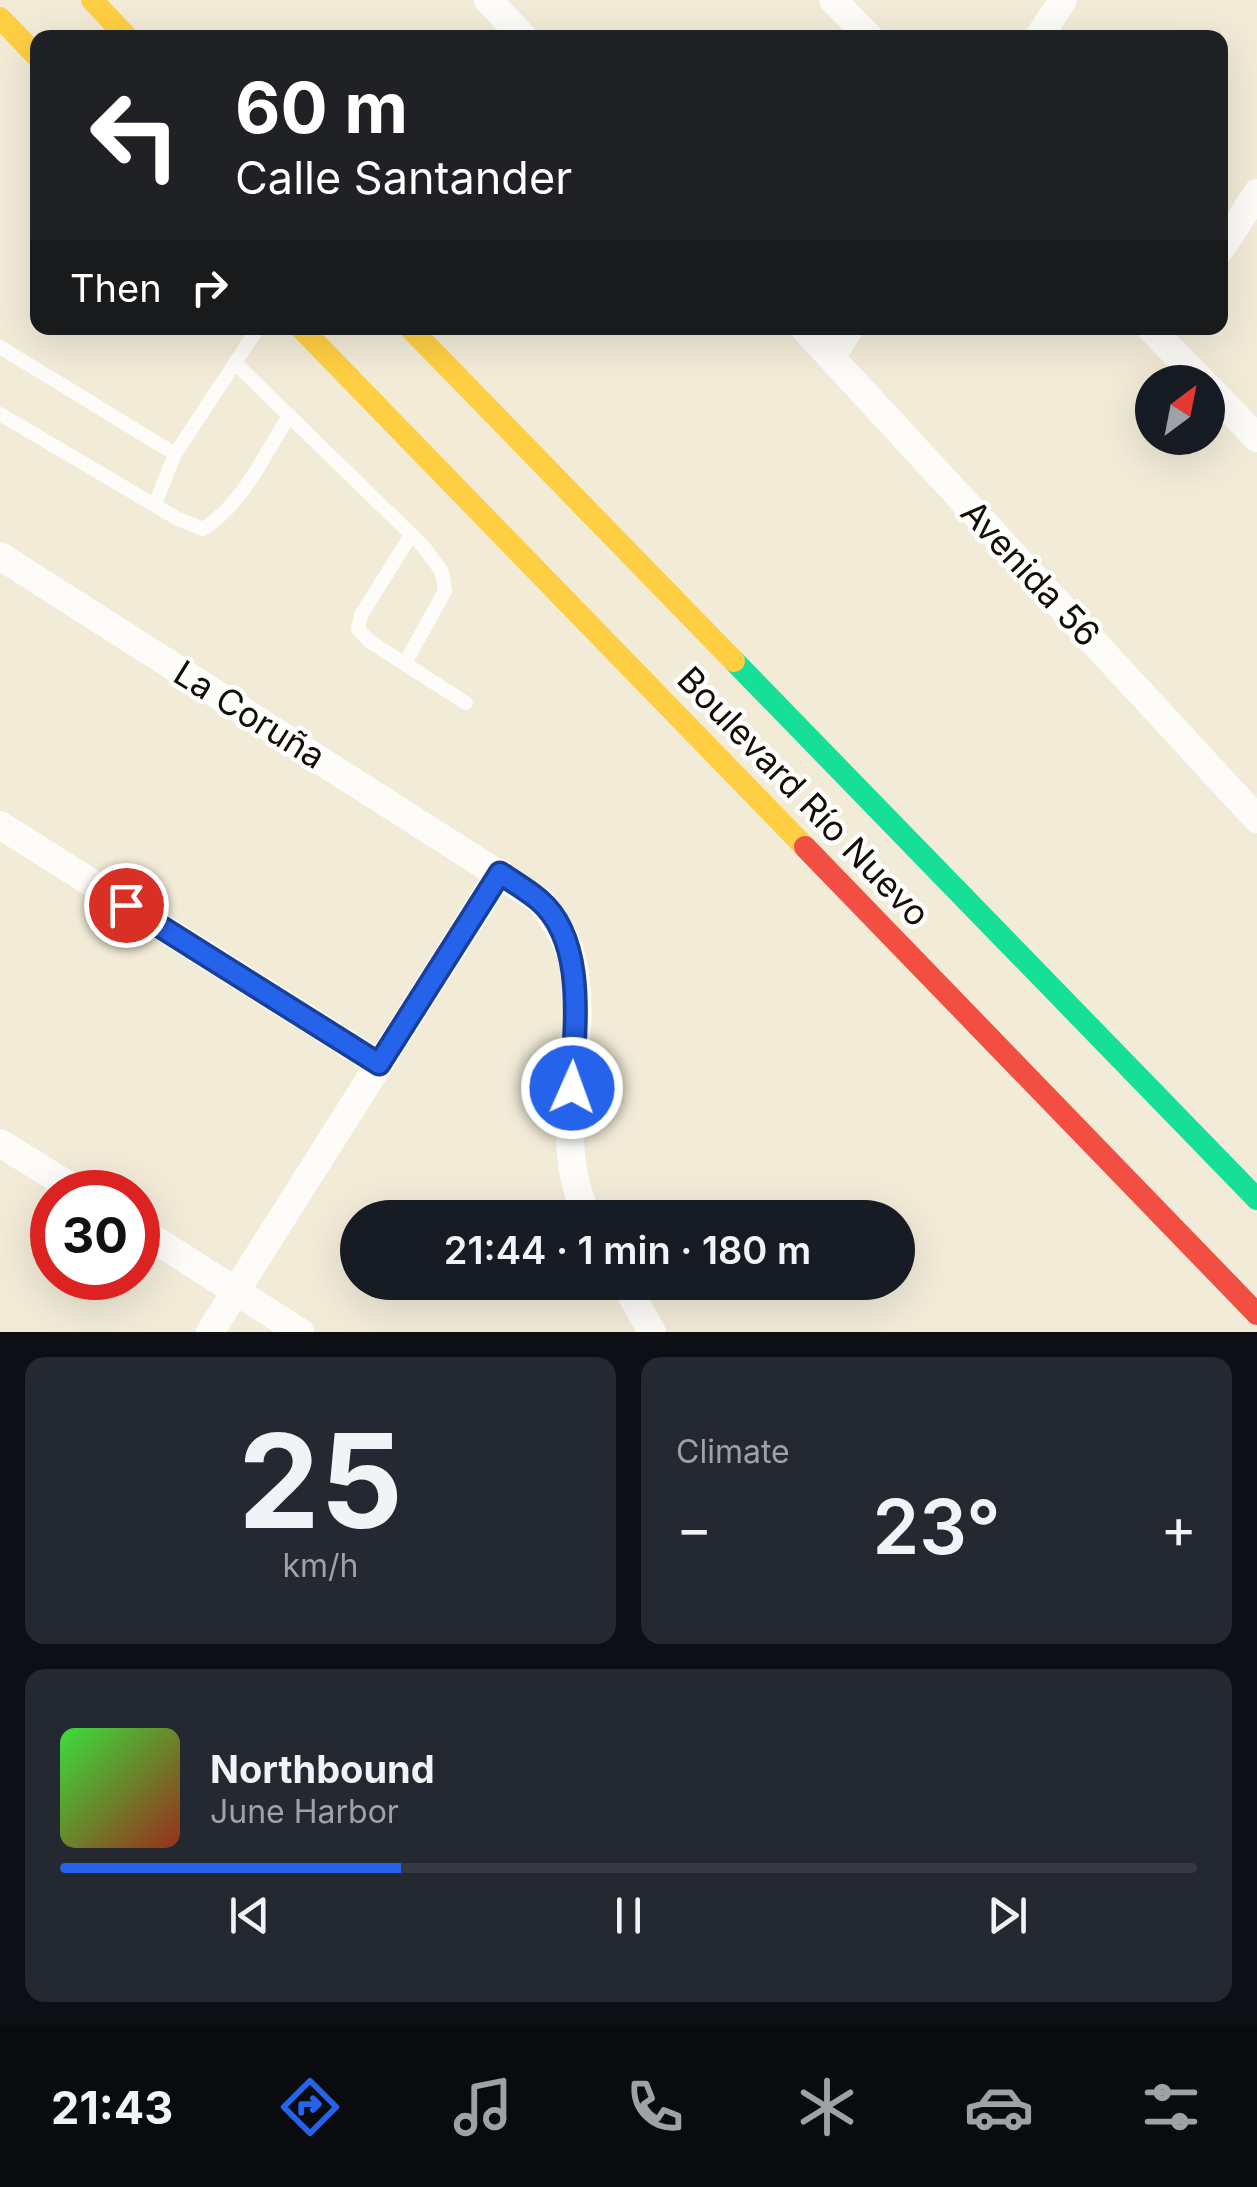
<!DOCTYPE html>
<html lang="en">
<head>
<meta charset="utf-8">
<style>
	:root { --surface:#171b24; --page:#242831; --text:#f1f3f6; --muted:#9ea1a6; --line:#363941; --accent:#2563eb }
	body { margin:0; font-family:Inter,sans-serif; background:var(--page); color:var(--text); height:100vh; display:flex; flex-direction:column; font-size:38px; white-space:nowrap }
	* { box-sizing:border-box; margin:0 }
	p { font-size:32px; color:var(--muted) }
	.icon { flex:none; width:55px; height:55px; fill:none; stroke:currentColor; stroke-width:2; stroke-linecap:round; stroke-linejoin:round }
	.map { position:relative; height:1332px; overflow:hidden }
	.panel { display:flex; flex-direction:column; gap:25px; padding:25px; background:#0d0f14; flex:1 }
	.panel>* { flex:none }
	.top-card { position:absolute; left:30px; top:30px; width:1198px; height:305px; border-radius:20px; box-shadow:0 10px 40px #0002; background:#202124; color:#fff; overflow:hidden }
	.needle { width:65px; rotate:32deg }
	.tools { position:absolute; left:1135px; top:365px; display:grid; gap:20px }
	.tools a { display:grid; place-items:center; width:90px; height:90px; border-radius:50%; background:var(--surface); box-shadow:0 10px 40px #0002; font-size:50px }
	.speed { position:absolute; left:30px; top:1170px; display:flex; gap:20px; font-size:50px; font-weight:700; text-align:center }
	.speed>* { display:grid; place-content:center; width:130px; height:130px; border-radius:50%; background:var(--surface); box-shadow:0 10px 40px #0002; line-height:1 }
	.speed .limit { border:15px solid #d22; background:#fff; color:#111 }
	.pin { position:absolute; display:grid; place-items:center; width:85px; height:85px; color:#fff; margin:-42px; border:5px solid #fff; border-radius:50%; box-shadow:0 2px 10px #0007 }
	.me { position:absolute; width:110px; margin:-55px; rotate:2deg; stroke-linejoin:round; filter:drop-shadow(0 0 8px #0008) }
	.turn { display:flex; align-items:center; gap:35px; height:210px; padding:0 40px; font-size:45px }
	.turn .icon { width:130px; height:130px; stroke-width:2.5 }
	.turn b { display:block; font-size:70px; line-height:85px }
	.then { display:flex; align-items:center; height:95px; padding:0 40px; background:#0003; gap:20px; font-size:38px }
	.big { font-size:75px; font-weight:600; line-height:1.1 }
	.panel .tile { flex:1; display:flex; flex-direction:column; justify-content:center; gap:15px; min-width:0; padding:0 35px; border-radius:20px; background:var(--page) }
	.panel .dial { align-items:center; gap:0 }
	.dial b { font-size:130px; line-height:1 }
	.song { display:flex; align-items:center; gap:30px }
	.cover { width:120px; height:120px; border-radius:15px; background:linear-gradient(135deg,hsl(120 70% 55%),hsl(10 70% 35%)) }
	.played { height:10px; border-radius:5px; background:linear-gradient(90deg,var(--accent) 30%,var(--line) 30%) }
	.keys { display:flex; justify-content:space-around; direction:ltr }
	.heat { display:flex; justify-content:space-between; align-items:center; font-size:55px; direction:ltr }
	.panel .tiles { flex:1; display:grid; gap:25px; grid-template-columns:1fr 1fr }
	.tile:last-child { grid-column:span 2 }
	.trip { position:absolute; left:340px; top:1200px; width:575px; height:100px; border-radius:50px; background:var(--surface); box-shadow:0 10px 40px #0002; font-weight:600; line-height:100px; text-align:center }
	.tab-bar { display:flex; height:160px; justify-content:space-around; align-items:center; background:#090b0e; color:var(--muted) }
	.tab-bar .icon { width:70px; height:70px }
	.tab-bar .selected { color:var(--accent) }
	.tab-bar b { font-size:45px; color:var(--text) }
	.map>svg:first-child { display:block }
</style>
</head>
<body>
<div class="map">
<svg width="1257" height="1332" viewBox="0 0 1257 1332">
	<rect width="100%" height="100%" fill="#f2ebd8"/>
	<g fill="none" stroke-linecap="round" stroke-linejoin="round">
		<g stroke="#fdfcf9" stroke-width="14">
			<path d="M258,328L235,363L423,546L442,572L445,591L405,663"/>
			<path d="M0,347L175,454"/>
			<path d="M0,414L178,519L203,529C243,504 264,455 289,416"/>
			<path d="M155,504L175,454L235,363"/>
			<path d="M411,535L361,615L358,629L369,641L466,703"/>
		</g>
		<g stroke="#fdfcf9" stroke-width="28">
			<path d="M488,0L524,38"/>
			<path d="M833,0L870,38"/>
			<path d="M1038,38L1063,0"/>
			<path d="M1220,250L1257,193"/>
			<path d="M804,328L1257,819"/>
			<path d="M1150,328L1203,382"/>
			<path d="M832,356L850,328"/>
			<path d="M1208,387L1257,438"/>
			<path d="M0,556L542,902C551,917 564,933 569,949C597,1034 544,1135 589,1218"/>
			<path d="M0,825L379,1064"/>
			<path d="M0,1143L79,1192"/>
			<path d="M138,1229L300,1332"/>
			<path d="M624,1282L652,1332"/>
			<path d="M210,1332L500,873"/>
		</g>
		<path stroke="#16e098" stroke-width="22" d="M734,661L1257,1199"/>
		<g stroke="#ffcf43" stroke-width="22">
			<path d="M92,0L128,38"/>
			<path d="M0,18L38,57"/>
			<path d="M301,328L805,847"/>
			<path d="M410,328L734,661"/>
		</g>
		<path stroke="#f24e42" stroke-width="22" d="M805,847L1257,1314"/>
	</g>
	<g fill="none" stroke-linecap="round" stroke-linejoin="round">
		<g stroke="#184099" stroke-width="25">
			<path id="route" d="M126,905L379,1064L500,873C513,882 527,890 539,900C588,942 574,1030 572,1088"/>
		</g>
		<use href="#route" stroke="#2563eb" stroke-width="18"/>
	</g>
	<g text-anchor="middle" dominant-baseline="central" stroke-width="9" stroke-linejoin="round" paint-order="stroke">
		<g font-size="35" fill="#120e03" stroke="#fefefe">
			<text transform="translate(1031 573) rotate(47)">Avenida 56</text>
			<text transform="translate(250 714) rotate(32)">La Coruña</text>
			<text transform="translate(804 796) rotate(46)">Boulevard Río Nuevo</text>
		</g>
	</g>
</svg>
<div class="tools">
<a><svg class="needle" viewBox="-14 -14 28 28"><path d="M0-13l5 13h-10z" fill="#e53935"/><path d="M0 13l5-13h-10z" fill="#9ea1a6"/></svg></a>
</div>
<div class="speed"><div class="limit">30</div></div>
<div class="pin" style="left:126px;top:905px;background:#d93025"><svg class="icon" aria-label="arrive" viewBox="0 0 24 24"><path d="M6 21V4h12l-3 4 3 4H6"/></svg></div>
<svg class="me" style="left:572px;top:1088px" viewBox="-20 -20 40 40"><circle r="17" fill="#2563eb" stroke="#fff" stroke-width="3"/><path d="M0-11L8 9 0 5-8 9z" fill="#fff"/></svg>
<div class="trip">21:44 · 1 min · 180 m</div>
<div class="top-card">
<div class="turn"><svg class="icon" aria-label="left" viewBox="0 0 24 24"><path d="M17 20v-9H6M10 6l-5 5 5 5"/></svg><div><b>60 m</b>Calle Santander</div></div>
<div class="then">Then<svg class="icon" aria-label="right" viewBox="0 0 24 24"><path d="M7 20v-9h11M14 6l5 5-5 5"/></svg></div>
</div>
</div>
<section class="panel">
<div class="tiles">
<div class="tile dial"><b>25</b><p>km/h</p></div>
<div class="tile"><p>Climate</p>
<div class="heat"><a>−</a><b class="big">23°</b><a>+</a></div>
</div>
<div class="tile">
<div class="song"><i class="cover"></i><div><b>Northbound</b><p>June Harbor</p></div></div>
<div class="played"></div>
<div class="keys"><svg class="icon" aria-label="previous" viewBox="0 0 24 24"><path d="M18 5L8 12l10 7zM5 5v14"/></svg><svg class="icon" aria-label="pause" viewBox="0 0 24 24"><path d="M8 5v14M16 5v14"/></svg><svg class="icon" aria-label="next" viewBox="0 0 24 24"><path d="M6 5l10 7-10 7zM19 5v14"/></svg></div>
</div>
</div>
</section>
<nav class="tab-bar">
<b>21:43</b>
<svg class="icon selected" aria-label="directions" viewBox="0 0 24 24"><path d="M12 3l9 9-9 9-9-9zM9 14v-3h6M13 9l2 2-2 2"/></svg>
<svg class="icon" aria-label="music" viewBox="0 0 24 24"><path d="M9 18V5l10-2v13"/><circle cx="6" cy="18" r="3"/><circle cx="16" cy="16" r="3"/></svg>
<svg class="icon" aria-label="phone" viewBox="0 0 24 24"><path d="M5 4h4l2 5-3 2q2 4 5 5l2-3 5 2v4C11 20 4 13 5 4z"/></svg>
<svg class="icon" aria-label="climate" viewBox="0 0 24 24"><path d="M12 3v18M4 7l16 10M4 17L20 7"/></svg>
<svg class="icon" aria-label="car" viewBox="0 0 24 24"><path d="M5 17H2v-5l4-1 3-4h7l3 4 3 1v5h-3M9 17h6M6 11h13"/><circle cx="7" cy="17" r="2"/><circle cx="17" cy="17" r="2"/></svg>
<svg class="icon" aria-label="filters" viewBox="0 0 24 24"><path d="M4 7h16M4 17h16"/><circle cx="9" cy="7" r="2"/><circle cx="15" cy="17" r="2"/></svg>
</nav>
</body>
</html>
